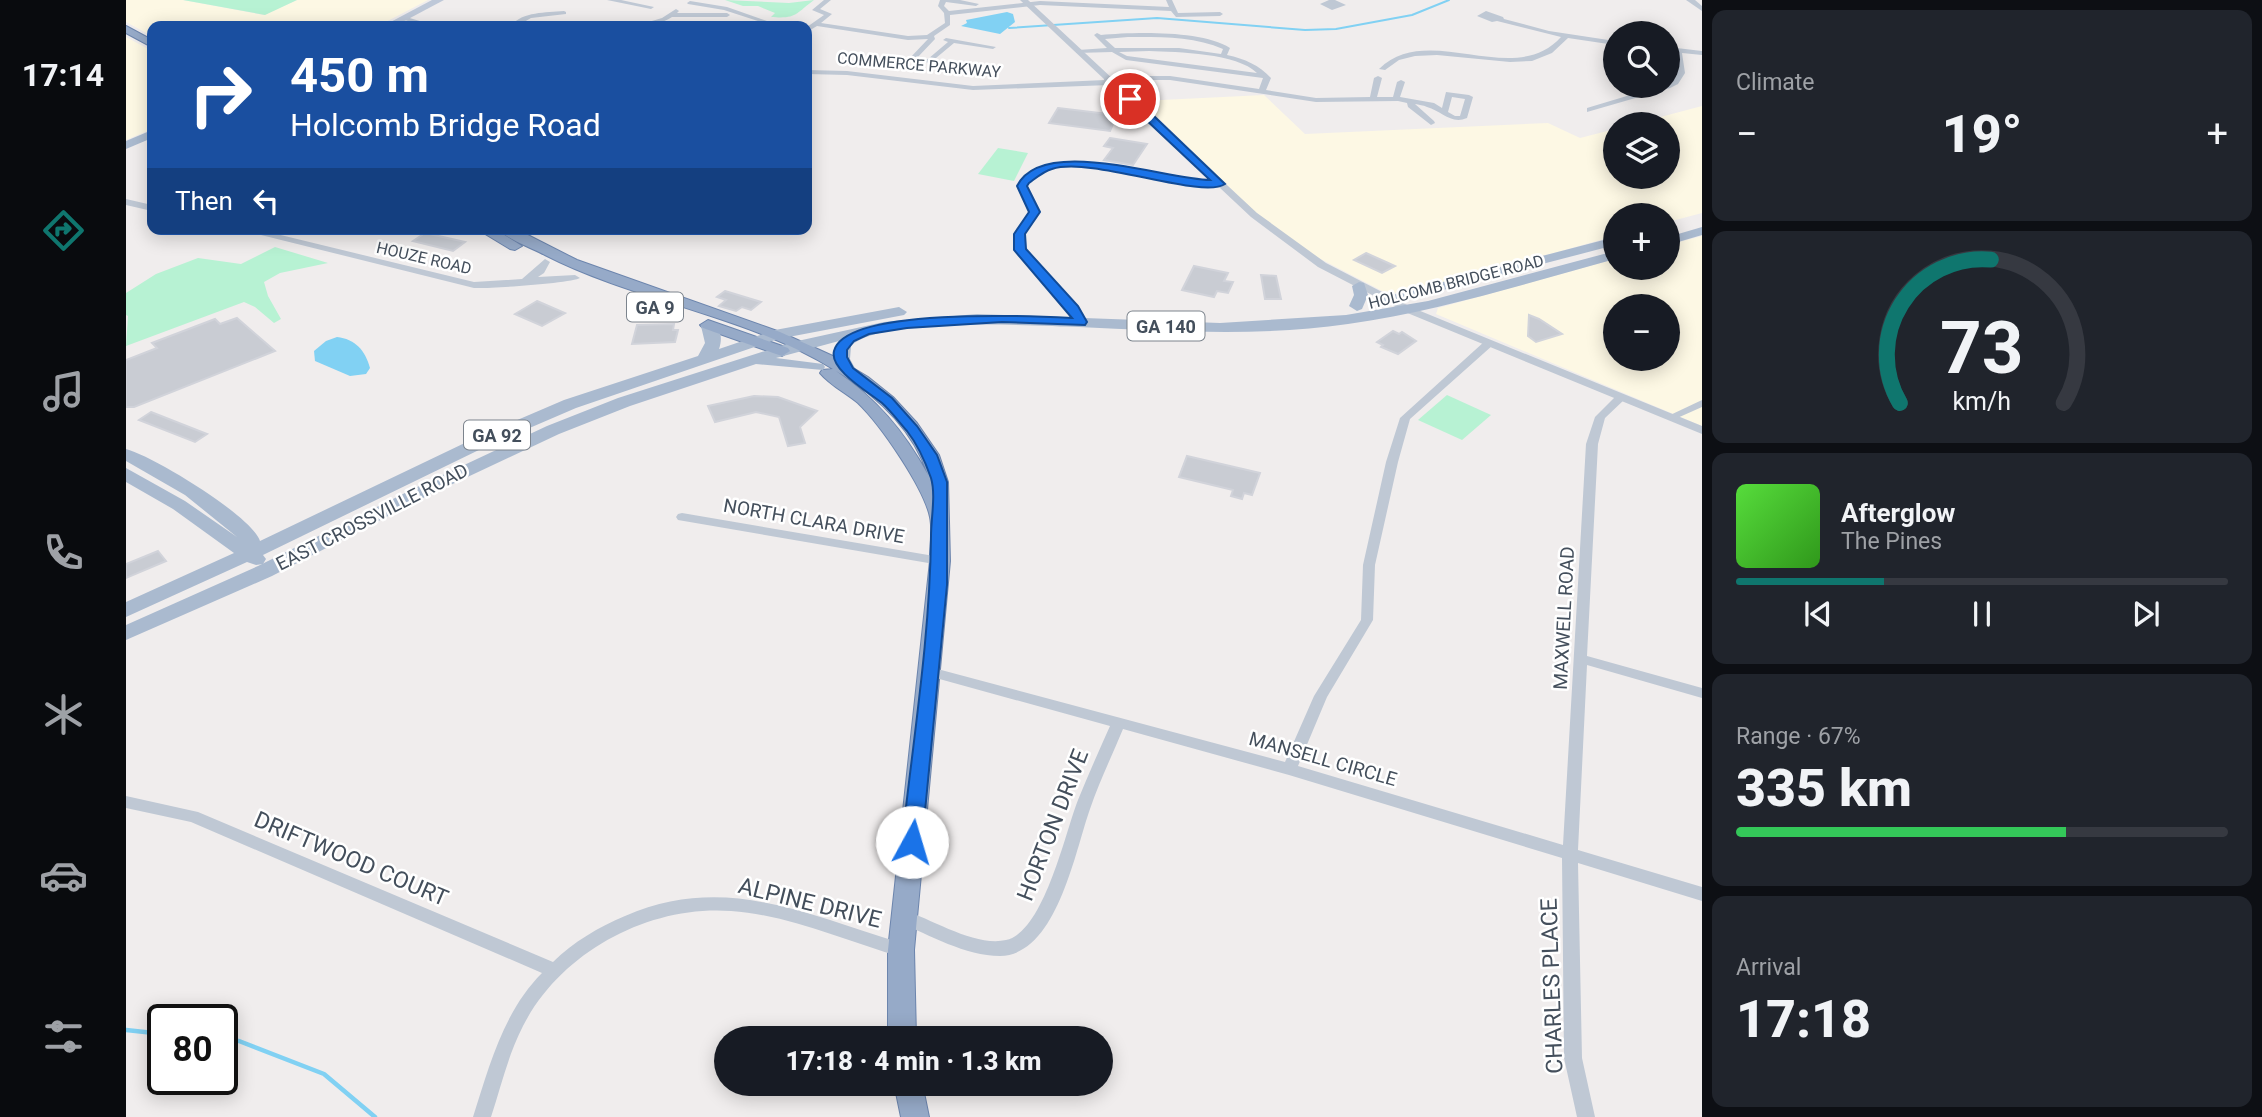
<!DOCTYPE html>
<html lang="en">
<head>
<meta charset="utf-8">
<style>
	:root { --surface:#171b24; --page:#20242c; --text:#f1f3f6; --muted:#9ea1a6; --line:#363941; --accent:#0f766e }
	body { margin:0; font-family:Roboto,sans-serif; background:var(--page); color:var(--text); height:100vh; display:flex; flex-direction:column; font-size:26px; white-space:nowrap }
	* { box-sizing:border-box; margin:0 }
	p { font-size:23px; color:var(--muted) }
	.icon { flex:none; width:38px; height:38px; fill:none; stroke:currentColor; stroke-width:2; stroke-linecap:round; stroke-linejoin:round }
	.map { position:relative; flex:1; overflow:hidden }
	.panel { display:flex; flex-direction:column; gap:10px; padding:10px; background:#0d0f14; width:560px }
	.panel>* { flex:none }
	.top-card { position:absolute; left:21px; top:21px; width:665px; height:214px; border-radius:14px; box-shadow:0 4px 18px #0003; background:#1a4fa0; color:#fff; overflow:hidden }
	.controls { position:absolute; left:1477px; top:21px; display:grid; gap:14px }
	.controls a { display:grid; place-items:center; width:77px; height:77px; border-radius:50%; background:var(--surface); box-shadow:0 4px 18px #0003; font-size:35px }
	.speed { position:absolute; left:21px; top:1004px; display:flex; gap:14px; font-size:35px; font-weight:700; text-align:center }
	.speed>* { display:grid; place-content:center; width:91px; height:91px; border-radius:50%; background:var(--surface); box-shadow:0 4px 18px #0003; line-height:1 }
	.speed .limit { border:4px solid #111; border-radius:10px; background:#fff; color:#111 }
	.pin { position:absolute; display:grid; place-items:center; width:60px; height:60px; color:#fff; margin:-30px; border:4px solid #fff; border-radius:50%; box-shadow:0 2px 7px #0007 }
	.me { position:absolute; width:77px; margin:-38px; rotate:6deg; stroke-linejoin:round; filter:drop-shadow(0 0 5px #0008) }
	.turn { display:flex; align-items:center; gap:24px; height:147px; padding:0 28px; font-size:32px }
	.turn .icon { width:91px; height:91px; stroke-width:2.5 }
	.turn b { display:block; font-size:49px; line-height:60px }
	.then { display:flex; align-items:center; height:66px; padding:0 28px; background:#0003; gap:14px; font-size:26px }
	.big { font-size:52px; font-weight:800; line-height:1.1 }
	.panel .card { flex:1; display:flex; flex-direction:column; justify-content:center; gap:10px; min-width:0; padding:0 24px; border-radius:14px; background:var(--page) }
	.panel .dial { align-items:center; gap:0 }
	.dial svg { height:182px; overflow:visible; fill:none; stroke:var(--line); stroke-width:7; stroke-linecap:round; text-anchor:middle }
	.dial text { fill:var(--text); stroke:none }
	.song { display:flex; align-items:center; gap:21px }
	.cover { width:84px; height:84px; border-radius:10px; background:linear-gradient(135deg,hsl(110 70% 55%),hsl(110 70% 35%)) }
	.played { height:7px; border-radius:4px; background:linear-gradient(90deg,var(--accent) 30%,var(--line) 30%) }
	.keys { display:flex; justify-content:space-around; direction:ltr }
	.heat { display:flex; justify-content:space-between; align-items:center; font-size:38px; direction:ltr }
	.charge { height:10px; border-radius:5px; background:linear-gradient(90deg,#34c759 67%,var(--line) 0) }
	.trip { position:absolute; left:588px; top:1026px; width:399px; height:70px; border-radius:35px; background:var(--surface); box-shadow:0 4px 18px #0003; font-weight:800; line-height:70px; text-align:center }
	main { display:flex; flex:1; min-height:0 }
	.menu { display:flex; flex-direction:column; width:126px; justify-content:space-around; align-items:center; background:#090b0e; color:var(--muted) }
	.menu .icon { width:49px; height:49px }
	.menu .selected { color:var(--accent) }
	.menu b { font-size:32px; color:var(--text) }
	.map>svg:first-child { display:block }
</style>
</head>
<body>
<main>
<nav class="menu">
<b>17:14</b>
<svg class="icon selected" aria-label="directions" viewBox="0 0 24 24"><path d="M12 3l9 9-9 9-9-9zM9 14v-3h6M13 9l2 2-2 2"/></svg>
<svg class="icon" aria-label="music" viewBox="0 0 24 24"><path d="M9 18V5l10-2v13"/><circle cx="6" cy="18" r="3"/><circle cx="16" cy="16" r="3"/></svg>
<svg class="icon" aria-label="phone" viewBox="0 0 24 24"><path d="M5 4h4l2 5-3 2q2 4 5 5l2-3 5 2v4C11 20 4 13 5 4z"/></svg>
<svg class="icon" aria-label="climate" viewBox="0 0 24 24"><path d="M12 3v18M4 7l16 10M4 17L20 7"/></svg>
<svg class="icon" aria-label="car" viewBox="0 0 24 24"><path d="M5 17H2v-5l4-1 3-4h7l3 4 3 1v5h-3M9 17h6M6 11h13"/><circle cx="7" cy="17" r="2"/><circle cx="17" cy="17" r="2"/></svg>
<svg class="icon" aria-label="filters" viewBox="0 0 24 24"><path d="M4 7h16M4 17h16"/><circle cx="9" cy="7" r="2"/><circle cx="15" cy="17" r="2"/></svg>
</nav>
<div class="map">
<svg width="1576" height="1117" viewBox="0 0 1576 1117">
	<rect width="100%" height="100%" fill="#f0eded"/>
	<g fill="#fdf8e4" fill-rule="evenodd">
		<path d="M0,0H57L138,15L171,0H302L252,26H26V36L0,22Z"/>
		<path d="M0,37L26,51V129L0,140Z"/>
		<path d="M1138,95L1179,134L1422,123L1454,138L1489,129V177H1542V124H1508L1576,106V213L1542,222V215H1489V236L1424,254L1373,264L1356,272L1299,287L1262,294L1185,254L1128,211L1015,101Z"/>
		<path d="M1576,236V426L1310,314L1312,308L1489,259V268H1542V245ZM1489,306H1542V359H1489Z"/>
	</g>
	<g fill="#b7f2d3">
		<path d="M57,0H171L139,15Z"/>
		<path d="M599,0L663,3L688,0C669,14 671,19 645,17L649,13L632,6H617Z"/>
		<path d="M872,148L902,153L888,181L852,174Z"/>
		<path d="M149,247L202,263L154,273L138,282L142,296L155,319L148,323L129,307L118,302L0,346L2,316L0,315V293L30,274L72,258L115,264Z"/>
		<path d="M1321,395L1365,415L1336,440L1292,420Z"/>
	</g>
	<g fill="#81d1f3">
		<path d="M881,12L887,14L889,22L874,34L835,26L841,23L840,20Z"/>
		<path d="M211,337C229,339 239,350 244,368L240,374L224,376L189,361L188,351L200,341Z"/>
	</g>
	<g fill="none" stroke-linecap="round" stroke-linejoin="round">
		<path stroke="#81d1f3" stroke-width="2" d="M883,28L1031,18L1179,30L1210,29L1286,15L1323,0"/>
		<g stroke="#81d1f3" stroke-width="4.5">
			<path d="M0,1030L37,1034"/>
			<path d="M96,1040L113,1041L198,1074L249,1117"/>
		</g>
	</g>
	<g fill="#c9ccd3" stroke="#d1d3da" stroke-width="2">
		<path d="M932,108L991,115L984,131L923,123Z"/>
		<path d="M984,138L1021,144L1007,165L978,160L987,148L978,146Z"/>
		<path d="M299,233L326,239L339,242L327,251L287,241Z"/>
		<path d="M1240,253L1260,262L1269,266L1256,273L1228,260Z"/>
		<path d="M1068,266L1102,273L1098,281L1107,282L1102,293L1091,291L1088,297L1056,290Z"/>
		<path d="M1135,275L1150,276L1155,299H1139Z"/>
		<path d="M599,291L635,302L625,310L616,307L610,311L593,306L600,300L591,297Z"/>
		<path d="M411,301L439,313L416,326L389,314Z"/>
		<path d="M1403,315L1413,319L1436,334L1410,342L1402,336Z"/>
		<path d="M111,318L149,351L8,407H0V360L31,348L26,343L89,319L94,324Z"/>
		<path d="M548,324L547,330H552L549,342L506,344L511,325Z"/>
		<path d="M1267,331L1273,334L1276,332L1290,341L1272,354L1255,347L1257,345L1251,342Z"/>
		<path d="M628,396L652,397L691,411L674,427L679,443L662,446L653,417L630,412L589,422L582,406Z"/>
		<path d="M25,412L81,434L69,442L13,420Z"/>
		<path d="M1061,456L1134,473L1126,495L1118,493L1116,499L1105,496L1107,490L1053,477Z"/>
		<path d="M32,551L40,561L0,578V564Z"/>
	</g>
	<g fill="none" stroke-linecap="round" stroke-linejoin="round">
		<g stroke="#6c85ad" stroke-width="2">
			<g id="trunk">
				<path d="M0,26L26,40V47L0,33Z"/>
				<path d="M351,229H369L396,246L389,250L384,249Z"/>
				<path d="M372,229H390L451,260L654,332L709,357L742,377L767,397L791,423L813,455L822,482L824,561L788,950L790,1038H762V950L804,561C804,547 807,531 804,517C798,488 755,425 732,403C720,393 704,385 694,373L696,370L707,369C619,315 511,302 419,255C404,247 384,241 372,229ZM710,371C750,395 787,429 802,475C779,432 750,398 710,371Z"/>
				<path d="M582,320L662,348L664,351L656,356L650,354L577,328L574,325Z"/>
				<path d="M768,1083H796L803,1117H775Z"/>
			</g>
		</g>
		<g fill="#bfc8d4" fill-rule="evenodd">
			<path d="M481,0H495L528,7L525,9Z"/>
			<path d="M698,0H705L694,9L706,14L695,23L782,36L801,35L819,23L818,13L812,6L814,0H834L853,4L850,6L820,2L818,6L823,11L914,1L1043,7L1040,0H1046L1052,13L1094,12L1097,14L1094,16L1050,17L1045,11L914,5L824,15V25L808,36L809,39L791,58L802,59L822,42L817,40L820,38L870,47L867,49L828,43L804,63L783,59L802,39L782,40L691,26L681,32V27L698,15L686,10Z"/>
			<path d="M1203,0H1209L1220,5L1206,10L1194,4Z"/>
			<path d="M564,1L601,7L641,21L638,23L598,10L562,4L561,3Z"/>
			<path d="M550,9L553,11L551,13H601L604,15L601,17H546C535,24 521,27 509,26L536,18Z"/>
			<path d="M438,11L440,12V14L405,18L391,26H384C398,11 419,13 438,11Z"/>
			<path d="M1360,11L1377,17L1378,19L1423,31L1489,41V45L1442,38L1426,53L1406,61L1384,62L1311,55L1289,56L1273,60L1259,70L1253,69C1303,20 1387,90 1435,37L1371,21L1366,22L1351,16Z"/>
			<path d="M277,16L307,25L308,26H299L275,19L274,18Z"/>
			<path d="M971,33L975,35C1008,32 1076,30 1104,48L1101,55C1119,59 1133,65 1145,78L1140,90L1190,98L1244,97L1248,78L1252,76L1256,78L1251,97H1267L1271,82L1275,80L1279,82L1274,97L1308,103L1316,108L1320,92L1343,95L1347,97L1341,118C1325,125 1316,111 1301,107C1297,105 1293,105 1289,104L1308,121L1309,123L1305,125L1282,107L1281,103L1272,101L1190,102L1044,80H978V76H1044L1133,89L1137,78L1000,60L986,52L950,53V51L952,50L981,48L968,35ZM1002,37C1033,37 1068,36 1097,49L1095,54L1053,48H989L979,39ZM1023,51C1052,52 1111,53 1131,73L1001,56L993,52ZM1326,97L1339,99L1334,116H1329L1322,112Z"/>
			<path d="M1542,47L1576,51V55L1556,53L1559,73L1552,84L1544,88L1461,112V108L1534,86H1542V82L1546,80L1551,73L1549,52L1542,51Z"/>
			<path d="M958,161C994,165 1030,173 1066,179C1077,181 1090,179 1098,184C1089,189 1072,185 1061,183C1027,177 940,154 912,174C907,177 904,183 900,186L913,212L898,234V250L950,307L959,322L954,325L951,324L943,310L890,250V234L905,212L892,186L893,184C915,161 927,163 958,161Z"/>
			<path d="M1363,340L1368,343L1367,345L1284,419L1272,462L1249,565L1247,620L1201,697L1172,766L1437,845L1460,444L1469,417L1491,395H1499L1500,397L1499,399L1479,418L1472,444L1461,656L1576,688V698L1461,665L1452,850L1576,887V901L1452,863L1456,1058L1469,1117H1451L1438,1058L1436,858L1163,775L997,729C986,756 973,782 964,809C949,851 931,955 874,956C839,956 804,935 772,922L770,917L772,912L778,910C807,920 850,947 880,940C918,932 939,833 952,800C962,775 973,751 984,726L799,675L797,672L799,669L804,667L1159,762L1188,696L1235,620L1237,565L1260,462L1274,418L1359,341Z"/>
			<path d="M1576,400V407L1549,419H1541L1540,417Z"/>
			<path d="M556,513L814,557L820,561L814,565L552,520L550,517L552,514Z"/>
			<path d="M0,796L72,812L427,962C447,942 473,927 499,916C599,873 679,914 775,943L781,945L783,950L781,955L775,957C720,941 663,915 605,911C522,905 435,952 397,1026C382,1055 375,1087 365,1117H347C363,1067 377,1012 416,973L65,822L0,808Z"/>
		</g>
		<g fill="#bfc8d4" fill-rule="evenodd">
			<path d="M894,0H902L1131,213L1200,263L1287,308L1576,426V434L1279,312L1192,267L1125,217L984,85L847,90L721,75L681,74V70L721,71L847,86L979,80Z"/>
			<path d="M1560,0H1569L1576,6V11Z"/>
			<path d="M0,199L26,205V211L0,205Z"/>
			<path d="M111,229H130L348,282L396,279L419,259L424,262L418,273L412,277L449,275L454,278C447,283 362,289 348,288Z"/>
		</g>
		<path fill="#bec8d8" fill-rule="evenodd" d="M306,0H318L269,26H257Z"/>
		<g fill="#aabacf" fill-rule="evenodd">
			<path d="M26,130V138L0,149V141Z"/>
			<path d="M1576,227V235L1542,245V237Z"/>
			<path d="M1489,237V245L1264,304L1257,300L1259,297Z"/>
			<path d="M1489,251V259C1401,283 1313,311 1222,324C1134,337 1042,331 953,327C908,326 755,316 725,346L724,359L730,370L722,375L716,373C708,362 704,354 713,341L650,358L697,364L699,367L697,370L630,364L504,406L433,434L299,497L146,576L0,640V625L132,566L287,489L421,426L492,398L667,342L758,322L851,314L1094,323L1220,315L1302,301Z"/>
			<path d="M1233,282L1238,283L1242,295L1236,309L1231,311L1223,306L1228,295L1226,286Z"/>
			<path d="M773,307L781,312L778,315L652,339L450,408L357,448L137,555L140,559L137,564L130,565L121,562L0,617V602L108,553L47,509L0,482V468L59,501L111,537L59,495L0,461V449C27,456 126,516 134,541L345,440L438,400L572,356L579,343L575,326L578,323L583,321C595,324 597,338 593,349L649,330Z"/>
		</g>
		<use href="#trunk" fill="#96aac8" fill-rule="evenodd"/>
	</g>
	<path fill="#1a73e8" stroke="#114b97" stroke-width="2" d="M1000,96H1007L1099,184C1076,200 966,156 926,169C918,171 910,178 903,183L901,186L914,212L899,234L900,249L952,306L961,322L959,325L876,322L781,328L743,334L728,341L721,350V357L727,368L766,398L791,426L811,455L821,482V585L796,842L793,847L786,850L779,847L776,842C787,740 804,638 805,536C805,518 810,495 805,478C799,461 792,445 781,431C773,422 765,411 756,403C744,393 703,370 708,351C719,307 906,316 946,318L888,250V234L903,212L891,186C916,135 1038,179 1084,180L1000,101Z"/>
	<g text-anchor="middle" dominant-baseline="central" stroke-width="5" stroke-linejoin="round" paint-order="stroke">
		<g font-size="16" fill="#444f5c" stroke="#fff">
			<text transform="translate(793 65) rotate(5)">COMMERCE PARKWAY</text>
			<text transform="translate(298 258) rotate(13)">HOUZE ROAD</text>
			<text transform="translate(1330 282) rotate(-14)">HOLCOMB BRIDGE ROAD</text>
		</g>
		<g fill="#fff" stroke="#7c848d" stroke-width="2">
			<rect x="501" y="292.5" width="56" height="29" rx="5"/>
			<rect x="1001.5" y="311.5" width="77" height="29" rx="5"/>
			<rect x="338" y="420.5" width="66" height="29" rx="5"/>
		</g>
		<g font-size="18" font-weight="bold" fill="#444f5c">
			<text x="529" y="307">GA 9</text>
			<text x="1040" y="326">GA 140</text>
			<text x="371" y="435">GA 92</text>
		</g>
		<g font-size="19" fill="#444f5c" stroke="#fff">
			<text transform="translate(246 517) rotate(-27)">EAST CROSSVILLE ROAD</text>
			<text transform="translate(688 521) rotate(10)">NORTH CLARA DRIVE</text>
			<text transform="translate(1438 618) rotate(-87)">MAXWELL ROAD</text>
			<text transform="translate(1197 759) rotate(16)">MANSELL CIRCLE</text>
		</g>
		<g font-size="23" fill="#444f5c" stroke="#fff">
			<text transform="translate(927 825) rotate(-69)">HORTON DRIVE</text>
			<text transform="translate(225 859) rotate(23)">DRIFTWOOD COURT</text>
			<text transform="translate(684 903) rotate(14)">ALPINE DRIVE</text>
			<text transform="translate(1426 986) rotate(-92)">CHARLES PLACE</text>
		</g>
	</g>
</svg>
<div class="controls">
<a><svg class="icon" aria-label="search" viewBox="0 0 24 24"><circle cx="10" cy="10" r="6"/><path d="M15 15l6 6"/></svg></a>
<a><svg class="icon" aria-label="layers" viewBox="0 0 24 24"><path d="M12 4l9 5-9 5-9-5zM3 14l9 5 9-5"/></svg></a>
<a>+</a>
<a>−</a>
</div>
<div class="speed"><div class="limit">80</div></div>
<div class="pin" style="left:1004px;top:99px;background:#d93025"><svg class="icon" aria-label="arrive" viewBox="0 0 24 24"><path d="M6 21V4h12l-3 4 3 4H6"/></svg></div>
<svg class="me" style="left:786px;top:842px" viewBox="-20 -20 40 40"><circle r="19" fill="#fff"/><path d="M0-13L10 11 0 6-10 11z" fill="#1a73e8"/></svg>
<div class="trip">17:18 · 4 min · 1.3 km</div>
<div class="top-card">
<div class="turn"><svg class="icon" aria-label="right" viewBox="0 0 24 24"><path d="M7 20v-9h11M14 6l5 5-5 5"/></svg><div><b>450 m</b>Holcomb Bridge Road</div></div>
<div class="then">Then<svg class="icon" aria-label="left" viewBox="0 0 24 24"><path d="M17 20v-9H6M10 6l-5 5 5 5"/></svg></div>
</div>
</div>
<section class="panel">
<div class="card"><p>Climate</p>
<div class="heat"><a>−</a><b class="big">19°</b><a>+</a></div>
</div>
<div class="card dial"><svg viewBox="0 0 100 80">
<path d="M14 69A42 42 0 1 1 86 69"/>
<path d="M14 69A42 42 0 0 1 54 6" stroke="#0f766e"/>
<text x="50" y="56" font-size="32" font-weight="700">73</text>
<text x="50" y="72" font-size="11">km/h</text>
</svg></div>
<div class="card">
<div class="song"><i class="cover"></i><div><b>Afterglow</b><p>The Pines</p></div></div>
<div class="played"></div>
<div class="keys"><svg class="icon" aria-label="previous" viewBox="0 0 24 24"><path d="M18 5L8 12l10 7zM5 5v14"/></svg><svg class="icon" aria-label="pause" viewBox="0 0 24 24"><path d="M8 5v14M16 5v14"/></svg><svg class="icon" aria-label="next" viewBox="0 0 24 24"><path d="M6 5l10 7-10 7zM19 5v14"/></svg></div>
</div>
<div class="card"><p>Range · 67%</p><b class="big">335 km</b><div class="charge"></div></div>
<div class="card"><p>Arrival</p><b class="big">17:18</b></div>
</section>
</main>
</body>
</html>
